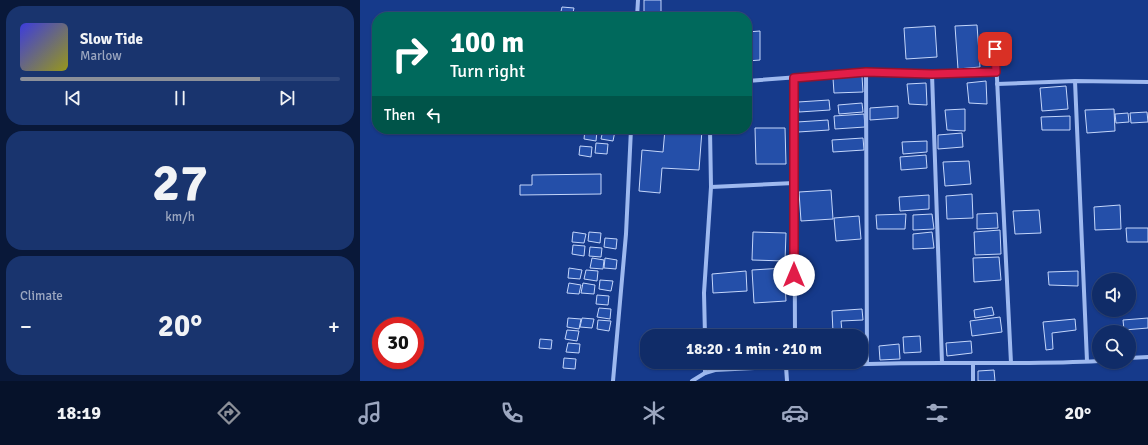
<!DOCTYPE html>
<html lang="en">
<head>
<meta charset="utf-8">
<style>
	:root { --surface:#102c68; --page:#19346e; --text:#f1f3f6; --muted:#9ca7c0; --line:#30487c; --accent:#8c9099 }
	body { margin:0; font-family:Signika,sans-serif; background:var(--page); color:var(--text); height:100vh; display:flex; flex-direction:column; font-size:15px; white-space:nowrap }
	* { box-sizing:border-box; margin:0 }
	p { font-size:13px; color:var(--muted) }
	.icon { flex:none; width:22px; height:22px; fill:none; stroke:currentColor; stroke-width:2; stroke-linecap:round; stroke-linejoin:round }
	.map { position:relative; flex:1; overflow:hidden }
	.drawer { display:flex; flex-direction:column; gap:6px; padding:6px; background:#091839; width:360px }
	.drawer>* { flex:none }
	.hud { position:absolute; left:12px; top:12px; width:380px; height:122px; border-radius:16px; box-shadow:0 1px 3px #0004,0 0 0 1px var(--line); background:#00695c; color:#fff; overflow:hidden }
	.tools { position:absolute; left:732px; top:273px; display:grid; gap:8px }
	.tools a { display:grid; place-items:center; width:44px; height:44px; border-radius:50%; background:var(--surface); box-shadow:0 1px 3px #0004,0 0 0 1px var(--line); font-size:20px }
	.speed { position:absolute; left:12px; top:317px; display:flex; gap:8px; font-size:20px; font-weight:700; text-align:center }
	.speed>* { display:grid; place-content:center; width:52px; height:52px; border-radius:50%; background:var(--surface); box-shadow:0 1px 3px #0004,0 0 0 1px var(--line); line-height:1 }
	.speed .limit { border:6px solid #d22; background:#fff; color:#111 }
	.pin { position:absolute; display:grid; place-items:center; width:34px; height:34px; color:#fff; margin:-17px; border-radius:8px; box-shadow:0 2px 6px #0006 }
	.me { position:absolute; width:44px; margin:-22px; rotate:0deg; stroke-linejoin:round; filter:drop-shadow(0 0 3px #0008) }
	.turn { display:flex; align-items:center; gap:14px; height:84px; padding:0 12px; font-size:18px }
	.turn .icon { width:52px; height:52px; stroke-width:2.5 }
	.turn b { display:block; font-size:28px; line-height:34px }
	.then { display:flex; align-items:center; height:38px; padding:0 12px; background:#0003; gap:8px; font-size:15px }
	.big { font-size:30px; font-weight:700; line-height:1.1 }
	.drawer .card { flex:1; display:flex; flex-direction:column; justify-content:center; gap:6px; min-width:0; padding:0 14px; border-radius:16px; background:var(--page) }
	.drawer .dial { align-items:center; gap:0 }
	.dial b { font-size:52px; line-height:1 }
	.song { display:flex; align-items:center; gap:12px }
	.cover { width:48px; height:48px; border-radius:6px; background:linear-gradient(135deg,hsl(240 70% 55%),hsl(60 70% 35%)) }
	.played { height:4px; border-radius:2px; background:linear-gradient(90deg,var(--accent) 75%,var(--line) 75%) }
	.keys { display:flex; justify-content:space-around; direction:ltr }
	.heat { display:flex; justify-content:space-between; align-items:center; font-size:22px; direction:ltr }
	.trip { position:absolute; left:280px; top:329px; width:228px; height:40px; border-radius:16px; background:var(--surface); box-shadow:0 1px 3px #0004,0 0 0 1px var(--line); font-weight:700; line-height:40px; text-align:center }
	.tabs { display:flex; height:64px; justify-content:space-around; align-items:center; background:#06122a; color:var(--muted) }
	.tabs .icon { width:28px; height:28px }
	.tabs .current { color:var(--accent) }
	.tabs b { font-size:18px; color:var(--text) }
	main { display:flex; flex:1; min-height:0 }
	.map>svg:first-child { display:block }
</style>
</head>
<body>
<main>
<section class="drawer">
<div class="card">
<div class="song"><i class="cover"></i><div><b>Slow Tide</b><p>Marlow</p></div></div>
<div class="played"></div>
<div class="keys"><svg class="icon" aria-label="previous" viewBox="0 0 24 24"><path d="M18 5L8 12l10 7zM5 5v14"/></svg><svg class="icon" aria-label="pause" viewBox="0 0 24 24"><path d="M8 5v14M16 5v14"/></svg><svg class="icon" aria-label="next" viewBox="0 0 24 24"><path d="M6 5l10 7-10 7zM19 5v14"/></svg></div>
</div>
<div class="card dial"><b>27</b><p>km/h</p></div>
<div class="card"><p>Climate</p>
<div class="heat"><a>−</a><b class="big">20°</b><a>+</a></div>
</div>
</section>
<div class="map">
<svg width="788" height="381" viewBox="0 0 788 381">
	<rect width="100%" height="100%" fill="#163a8b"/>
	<g fill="#244fa9" stroke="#c4d6fb">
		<rect x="284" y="0" width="17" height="17"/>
		<path d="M202,7L214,8L212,17L200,16Z"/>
		<path d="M617,25L620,67L598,69L595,26Z"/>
		<path d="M575,26L577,57L546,59L544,28Z"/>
		<path d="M400,31V60L387,61V32Z"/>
		<path d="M502,76L503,92L474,93L473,78Z"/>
		<path d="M626,81L627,104L609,103L607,83Z"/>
		<path d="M566,83L567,105L549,104L547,84Z"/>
		<path d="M706,86L708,109L682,111L680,88Z"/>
		<path d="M469,100L470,110L439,112L438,102Z"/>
		<path d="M502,103L503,112L479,114L478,105Z"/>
		<path d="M538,106V118L510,120V108Z"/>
		<path d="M605,109V131L587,130L585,110Z"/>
		<path d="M754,109L755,131L727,133L725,110Z"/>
		<path d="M787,112L788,122L771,123L770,113Z"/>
		<path d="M768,113L769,122L756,123L755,114Z"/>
		<path d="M504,114L505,127L475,129L474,116Z"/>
		<path d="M710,116V130H682L681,117Z"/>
		<path d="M468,120L469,130L438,132L437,122Z"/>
		<path d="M395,128H425L426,164H396Z"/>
		<path d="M305,129L342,130L339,170L302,168L300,193L279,191L282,150L303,152Z"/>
		<path d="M225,130L237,131L236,141L224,139Z"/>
		<path d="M243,130L255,131L253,141L241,139Z"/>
		<path d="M602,133L603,147L578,149V135Z"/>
		<path d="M503,138L504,150L473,152L472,140Z"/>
		<path d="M567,141V152L543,154L542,142Z"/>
		<path d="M236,143L248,144L247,154L235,153Z"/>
		<path d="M220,146L232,147L231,157L219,155Z"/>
		<path d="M566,155L567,168L541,170L540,157Z"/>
		<path d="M609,161L611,184L585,186L583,162Z"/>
		<path d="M241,174V194L160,195V185H172V175Z"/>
		<path d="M471,190L473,219L441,221L439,192Z"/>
		<path d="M612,194L613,218L587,219L586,196Z"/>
		<path d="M569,195V209L540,211L539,197Z"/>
		<path d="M760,205L761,229L735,230L734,207Z"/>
		<path d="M679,210L681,233L655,234L653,211Z"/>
		<path d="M637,213L638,228L617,229V214Z"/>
		<path d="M546,214L545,229H517L516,215Z"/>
		<path d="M572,214L574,229L553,230V215Z"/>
		<path d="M499,216L501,239L476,241L474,218Z"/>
		<path d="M766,228H788V242H767Z"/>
		<path d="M640,230L641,254L615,255L614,232Z"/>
		<path d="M213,232L226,234L224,243L212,242Z"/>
		<path d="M229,232L241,233L240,243L228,241Z"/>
		<path d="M393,232L426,233L425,261L392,260Z"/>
		<path d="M572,232L574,248L553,249V234Z"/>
		<path d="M245,238L257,239L256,249L244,247Z"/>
		<path d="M213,245L225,246L224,256L212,254Z"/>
		<path d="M230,247L242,248L241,257L229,256Z"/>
		<path d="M639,257L641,280L614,282L613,258Z"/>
		<path d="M232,258L244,260L243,269L230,268Z"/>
		<path d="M245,258L257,260L256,269L244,268Z"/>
		<path d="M209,268L222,270L220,279L208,278Z"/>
		<path d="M424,268L426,301L394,303L392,270Z"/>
		<path d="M226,270L238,271L237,281L224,279Z"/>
		<path d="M386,271L387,291L353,293L352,274Z"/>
		<path d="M718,271V286L689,285L688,272Z"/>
		<path d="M240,280L253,281L251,291L239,289Z"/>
		<path d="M209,283L221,285L219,294L207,293Z"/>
		<path d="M223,283L235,285L234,294L221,293Z"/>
		<path d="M237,295L249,296L248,305L236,304Z"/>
		<path d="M632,307L634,315L615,318L614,310Z"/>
		<path d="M239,308L251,309L250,319L237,317Z"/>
		<path d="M502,309L503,320L481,321L482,331L473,332L472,311Z"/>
		<path d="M741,310H764L741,312Z"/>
		<path d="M640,317L642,332L612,336L610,321Z"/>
		<path d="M208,318L221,319L219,329L207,327Z"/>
		<path d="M222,318L234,319L232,328L220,327Z"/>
		<path d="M788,318V328L764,330L763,320Z"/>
		<path d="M715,319L716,330L692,333L693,349L686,350L683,322Z"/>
		<path d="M238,320L251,321L249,331L237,329Z"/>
		<path d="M207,330L219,331L217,341L205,339Z"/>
		<path d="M560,336L561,352L544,353L543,337Z"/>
		<path d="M180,339L192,340L191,349L179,348Z"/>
		<path d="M611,341L612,353L587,356L586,343Z"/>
		<path d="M208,343L220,344L219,353L206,352Z"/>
		<path d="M539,344L540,359L520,360L519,346Z"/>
		<path d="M204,358L216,359L215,369L203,368Z"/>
		<path d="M634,370L635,381H618V371Z"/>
	</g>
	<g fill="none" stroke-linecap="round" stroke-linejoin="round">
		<g stroke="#9eb9ef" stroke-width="4">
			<path d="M277,17L278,0"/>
			<path d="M635,38L651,363"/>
			<path d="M506,72L507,364"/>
			<path d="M572,74L582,363"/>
			<path d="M434,78L435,336"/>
			<path d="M387,81L506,72L572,74L636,72"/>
			<path d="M715,81L727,361"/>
			<path d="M637,84L715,81L788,82"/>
			<path d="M351,187L434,183"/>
			<path d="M345,336L344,293L351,187L350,129"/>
			<path d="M769,358L788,357"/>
			<path d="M345,362V373"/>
			<path d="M613,364V381"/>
			<path d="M426,366L427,381"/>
			<path d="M253,381L266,234L271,129"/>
			<path d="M332,381L345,373L355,370C430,366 505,363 581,363C633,363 686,364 739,361"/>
		</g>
	</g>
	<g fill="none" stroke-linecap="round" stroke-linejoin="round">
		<g stroke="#92132f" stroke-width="10">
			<path id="route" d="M434,275V78L506,72L572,74L636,72L635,49"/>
		</g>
		<use href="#route" stroke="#e11d48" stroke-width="7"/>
	</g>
</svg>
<div class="tools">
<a><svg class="icon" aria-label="sound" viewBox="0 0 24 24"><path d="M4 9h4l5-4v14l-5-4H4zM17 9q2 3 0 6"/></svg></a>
<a><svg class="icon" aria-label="search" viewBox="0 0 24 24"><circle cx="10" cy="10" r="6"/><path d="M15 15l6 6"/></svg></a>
</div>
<div class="speed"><div class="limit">30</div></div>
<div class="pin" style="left:635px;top:49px;background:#d93025"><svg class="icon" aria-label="arrive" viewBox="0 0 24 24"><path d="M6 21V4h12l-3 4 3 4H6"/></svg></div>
<svg class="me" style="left:434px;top:275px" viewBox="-20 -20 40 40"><circle r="19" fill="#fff"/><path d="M0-13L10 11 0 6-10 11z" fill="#e11d48"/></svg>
<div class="trip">18:20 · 1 min · 210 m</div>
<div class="hud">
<div class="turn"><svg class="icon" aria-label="right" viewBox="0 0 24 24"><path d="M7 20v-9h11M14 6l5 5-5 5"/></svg><div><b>100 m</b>Turn right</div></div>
<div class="then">Then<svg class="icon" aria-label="left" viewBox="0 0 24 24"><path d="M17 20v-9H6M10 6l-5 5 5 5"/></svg></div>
</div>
</div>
</main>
<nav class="tabs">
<b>18:19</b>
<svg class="icon current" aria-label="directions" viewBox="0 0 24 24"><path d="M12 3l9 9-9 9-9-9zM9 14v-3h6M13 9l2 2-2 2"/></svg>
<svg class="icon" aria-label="music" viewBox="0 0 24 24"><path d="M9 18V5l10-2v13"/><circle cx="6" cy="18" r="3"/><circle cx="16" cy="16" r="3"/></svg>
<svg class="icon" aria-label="phone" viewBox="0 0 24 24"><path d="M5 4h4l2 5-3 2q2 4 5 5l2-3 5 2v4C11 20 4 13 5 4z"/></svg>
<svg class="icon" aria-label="climate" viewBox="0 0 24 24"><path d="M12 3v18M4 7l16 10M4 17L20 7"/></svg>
<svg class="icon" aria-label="car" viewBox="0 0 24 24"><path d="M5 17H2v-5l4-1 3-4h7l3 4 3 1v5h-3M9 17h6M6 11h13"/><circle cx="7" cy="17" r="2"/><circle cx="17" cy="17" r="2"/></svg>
<svg class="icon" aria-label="filters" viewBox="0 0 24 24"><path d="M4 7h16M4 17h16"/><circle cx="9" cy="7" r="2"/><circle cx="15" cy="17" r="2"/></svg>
<b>20°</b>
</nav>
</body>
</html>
